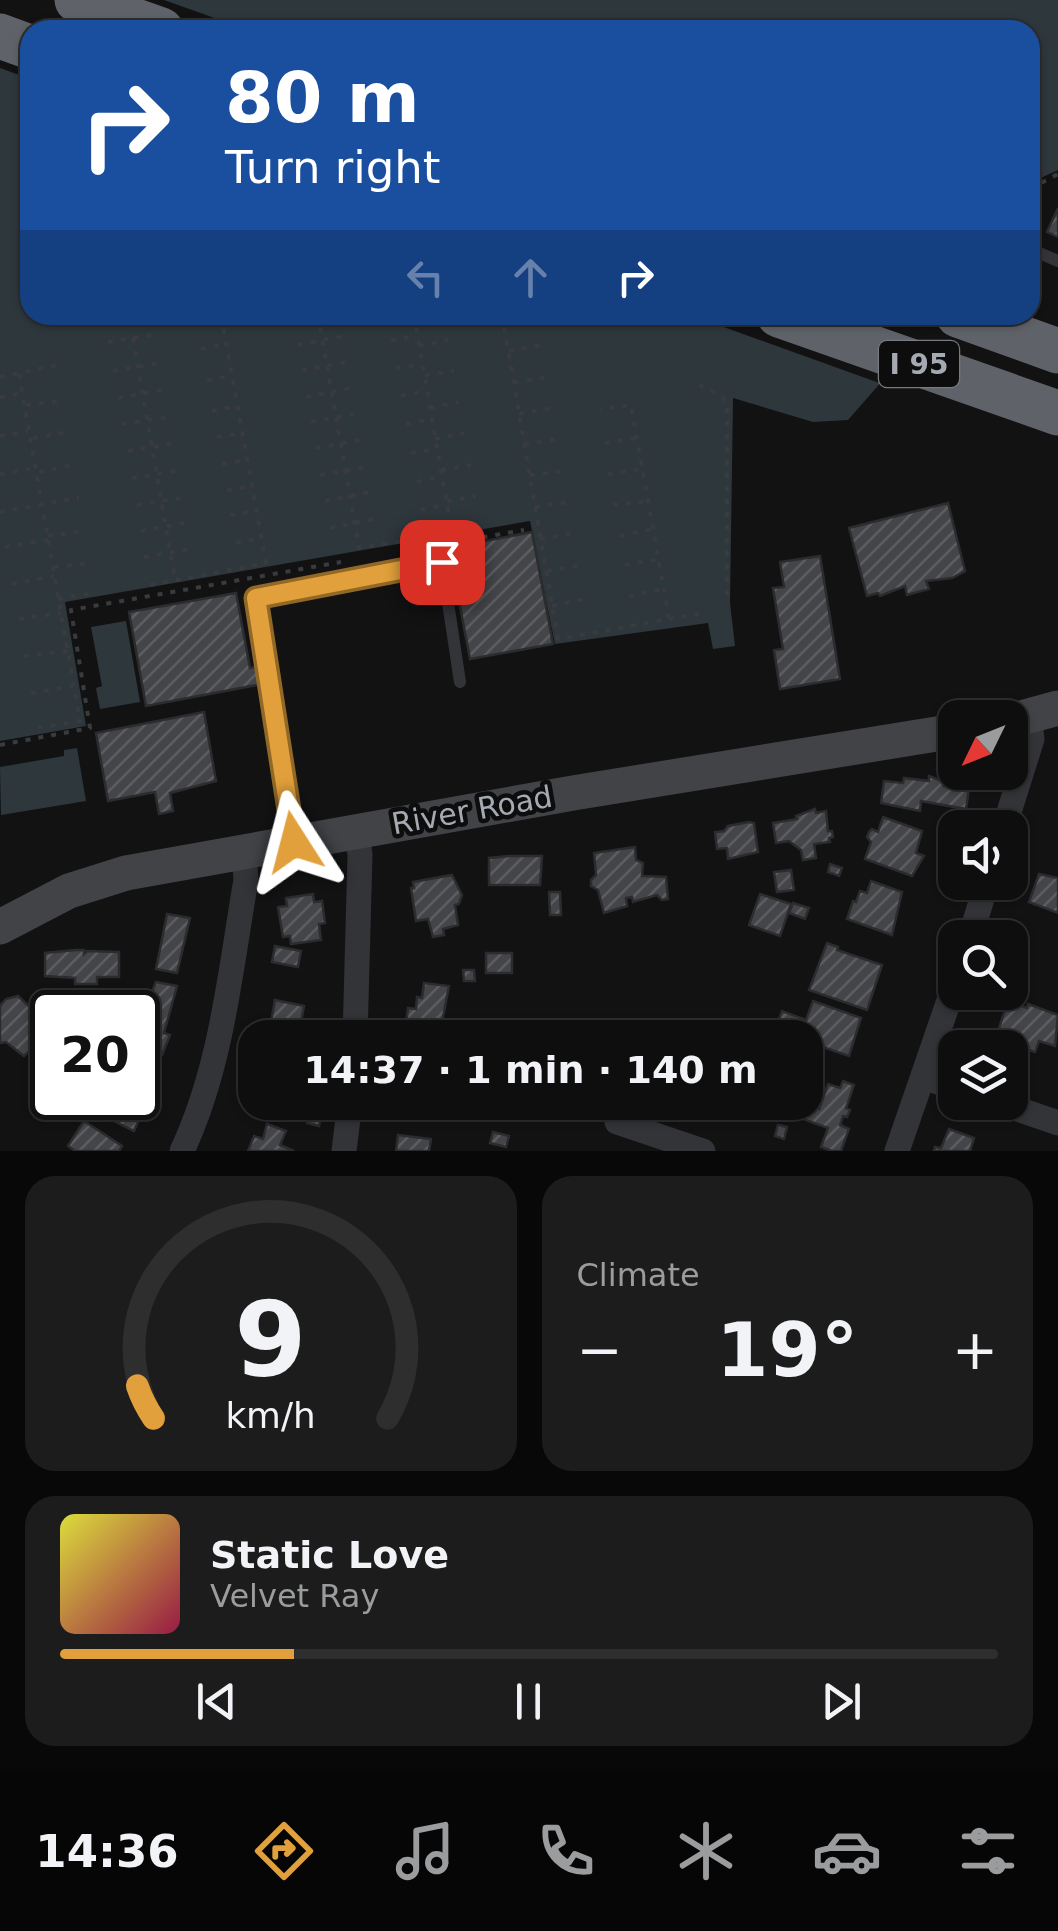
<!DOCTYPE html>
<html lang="en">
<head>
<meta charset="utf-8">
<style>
	:root { --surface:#0e0e0e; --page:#1c1c1c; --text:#f1f3f6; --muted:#9b9c9e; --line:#2e2e2e; --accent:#e1a03b }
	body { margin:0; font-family:"DejaVu Sans",sans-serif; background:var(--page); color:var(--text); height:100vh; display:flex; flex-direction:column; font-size:38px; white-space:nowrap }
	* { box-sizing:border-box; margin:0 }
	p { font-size:32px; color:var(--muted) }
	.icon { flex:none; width:55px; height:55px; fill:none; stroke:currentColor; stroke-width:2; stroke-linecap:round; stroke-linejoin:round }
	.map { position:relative; height:1151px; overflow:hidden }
	.panel { display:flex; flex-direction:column; gap:25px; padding:25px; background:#080808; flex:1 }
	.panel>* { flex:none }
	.guide { position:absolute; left:20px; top:20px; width:1020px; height:305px; border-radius:30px; box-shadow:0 2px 8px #0004,0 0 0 2px var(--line); background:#1a4fa0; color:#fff; overflow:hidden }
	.needle { width:65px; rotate:227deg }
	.tools { position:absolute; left:938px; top:700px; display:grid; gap:20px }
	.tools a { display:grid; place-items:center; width:90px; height:90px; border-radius:20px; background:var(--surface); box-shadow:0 2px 8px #0004,0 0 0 2px var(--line); font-size:50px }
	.speed { position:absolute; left:30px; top:990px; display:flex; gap:20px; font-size:50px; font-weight:700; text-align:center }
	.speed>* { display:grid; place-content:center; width:130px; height:130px; border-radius:50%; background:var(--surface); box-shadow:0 2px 8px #0004,0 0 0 2px var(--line); line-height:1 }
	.speed .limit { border:5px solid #111; border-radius:15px; background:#fff; color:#111 }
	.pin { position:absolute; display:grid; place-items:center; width:85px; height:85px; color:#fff; margin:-42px; border-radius:20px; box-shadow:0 5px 15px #0006 }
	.me { position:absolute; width:110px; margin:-55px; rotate:351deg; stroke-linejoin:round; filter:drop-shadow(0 0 8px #0008) }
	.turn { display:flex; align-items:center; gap:35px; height:210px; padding:0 40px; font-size:45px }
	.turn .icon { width:130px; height:130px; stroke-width:2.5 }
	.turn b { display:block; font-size:70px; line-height:85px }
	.lanes { display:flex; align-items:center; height:95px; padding:0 40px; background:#0003; justify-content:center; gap:50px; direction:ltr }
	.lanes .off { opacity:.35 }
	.big { font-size:75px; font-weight:700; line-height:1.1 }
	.panel .card { flex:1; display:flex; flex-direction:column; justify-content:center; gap:15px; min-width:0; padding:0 35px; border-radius:30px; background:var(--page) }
	.panel .dial { align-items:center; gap:0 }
	.dial svg { height:260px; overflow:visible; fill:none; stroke:var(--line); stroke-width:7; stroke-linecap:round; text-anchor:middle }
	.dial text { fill:var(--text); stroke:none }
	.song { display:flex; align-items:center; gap:30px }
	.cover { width:120px; height:120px; border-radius:15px; background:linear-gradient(135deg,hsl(60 70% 55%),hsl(340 70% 35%)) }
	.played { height:10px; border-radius:5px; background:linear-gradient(90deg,var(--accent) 25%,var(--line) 25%) }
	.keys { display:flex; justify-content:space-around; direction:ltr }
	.heat { display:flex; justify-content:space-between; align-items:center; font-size:55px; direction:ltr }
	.panel .tiles { flex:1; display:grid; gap:25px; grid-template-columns:1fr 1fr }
	.card:last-child { grid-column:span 2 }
	.trip { position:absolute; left:238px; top:1020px; width:585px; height:100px; border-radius:30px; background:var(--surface); box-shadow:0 2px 8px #0004,0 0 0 2px var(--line); font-weight:700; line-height:100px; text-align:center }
	.dock { display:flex; height:160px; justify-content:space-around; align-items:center; background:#060606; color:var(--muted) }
	.dock .icon { width:70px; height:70px }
	.dock .current { color:var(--accent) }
	.dock b { font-size:45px; color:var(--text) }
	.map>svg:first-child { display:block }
</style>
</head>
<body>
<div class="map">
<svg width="1058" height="1151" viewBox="0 0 1058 1151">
	<defs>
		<pattern id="building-hatch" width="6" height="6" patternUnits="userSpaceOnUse" patternTransform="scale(2.5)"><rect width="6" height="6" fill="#434548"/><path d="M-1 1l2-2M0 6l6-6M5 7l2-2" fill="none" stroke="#5b5d60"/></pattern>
	</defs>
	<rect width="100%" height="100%" fill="#121213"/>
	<g fill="#2e373c">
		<path d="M3,0H1058V170L1030,183V30H30V315H940L848,420L813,422L733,398L730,603L735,646L713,649L708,623L555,644L530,521L65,602L86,726L0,741V4Z"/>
		<path d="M126,621L140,702L100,709L96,688L102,686L91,627Z"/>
		<path d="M77,748L86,801L1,815L0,767L64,756V750Z"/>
	</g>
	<g fill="#121213">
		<path d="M0,0H164L248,30H30V79L0,68Z"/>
		<path d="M690,315H945L885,385Z"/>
	</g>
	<g fill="url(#building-hatch)" stroke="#2c2c2f" stroke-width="2.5">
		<path d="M1058,208V237L1047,232Z"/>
		<path d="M948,503L965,571L952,578L926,581L929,589L907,595L905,586L880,596L878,593L867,596L849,528Z"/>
		<path d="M532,532L553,644L470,659L459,601L467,600L459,559L451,560L449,548Z"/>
		<path d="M820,556L840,679L780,689L774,650L783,649L773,588L784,587L780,562Z"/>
		<path d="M236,593L250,668L259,666L262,684L146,706L129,612Z"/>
		<path d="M204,712L216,781L170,793L173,811L159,814L155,792L108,801L96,733Z"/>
		<path d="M929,776L945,782L944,786L969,789L966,809L921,801L920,811L881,803L884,781L903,783L904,778L929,781Z"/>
		<path d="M815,809L816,813L826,811L828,831H832L833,837L829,838L830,842L814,844L816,858L803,860L801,850L789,841L776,843L773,823L797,819L796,816Z"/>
		<path d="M883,817L922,831L916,853L924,856L912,876L865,859L871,842L867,837L869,832L872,829L878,832Z"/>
		<path d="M749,822L754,823L758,852L728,859L727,848L717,849L715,832L724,831L728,826Z"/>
		<path d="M635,847L636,860L643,863L642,876L666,877L668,899L662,900L657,895L633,902L632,897L626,898L627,906L604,913L598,890L591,886V880L596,875L594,853Z"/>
		<path d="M509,856H542L540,885H489V858Z"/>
		<path d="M830,864L842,868L839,876L828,872Z"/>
		<path d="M791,870L794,890L777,892L774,872Z"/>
		<path d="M1039,874L1058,878V913L1029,902Z"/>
		<path d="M452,875L462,895L459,904L455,905L458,925L443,929L444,935L433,937L428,919L416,921L411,888H414L413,882Z"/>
		<path d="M871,881L902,892L892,935L847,919L853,901L856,902L860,891L867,893Z"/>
		<path d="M549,892H560L561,915H550Z"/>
		<path d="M313,894L314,902L322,901L325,923L319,924L321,940L291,944L290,936L283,937L278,907L287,906L286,898Z"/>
		<path d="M760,894L791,904L780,936L749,925Z"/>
		<path d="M793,903L809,908L805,919L789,913Z"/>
		<path d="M167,914L190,918L177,973L156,969Z"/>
		<path d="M827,943L838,947L837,950L882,965L867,1010L809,990Z"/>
		<path d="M275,946L301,951L298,967L272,962Z"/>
		<path d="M76,950H84V954L87,951L119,952V977H97V984H75V978L45,976V953Z"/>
		<rect x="486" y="953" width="26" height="20"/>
		<path d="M463,970H474L475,981H464Z"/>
		<path d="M156,982L177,986L164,1033L170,1035L162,1055L138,1044V1026Z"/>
		<path d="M424,983L449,986L439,1038L412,1036L413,1025L406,1024L408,1008L416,1009L417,997L422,998Z"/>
		<path d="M18,996L52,1028V1056L45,1065L28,1052L24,1056L6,1042L0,1043V1006L6,999Z"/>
		<path d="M275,1000L304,1006L298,1038H268Z"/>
		<path d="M813,1001L861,1018L849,1056L805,1041V1038H787L774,1033L782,1011L806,1020Z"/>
		<path d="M1012,1002L1027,1008L1028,1004L1058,1015L1055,1046L1039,1041L1035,1052L1029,1050L1028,1053L1011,1047L1013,1040L997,1034L1007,1004Z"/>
		<path d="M496,1024L578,1026V1038H496Z"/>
		<path d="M692,1024L703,1027L699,1038L689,1037Z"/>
		<path d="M138,1078L154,1085L134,1131L104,1116L112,1098H138Z"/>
		<path d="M843,1081L854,1085L846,1108L850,1110L847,1117L843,1116L840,1125L849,1129L841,1151H832L821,1147L828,1128L803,1119L808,1105L819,1109L828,1084L840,1088Z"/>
		<path d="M262,1102H303L301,1115L261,1111Z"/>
		<path d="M402,1102H445L443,1118L401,1114Z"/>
		<path d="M709,1102H752L747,1115Z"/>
		<path d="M308,1115L321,1117L319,1126L307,1123Z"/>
		<path d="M84,1121L122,1146L119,1151H75L68,1146Z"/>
		<path d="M267,1124L286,1131L280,1145L294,1151H248L254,1136L263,1139Z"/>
		<path d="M778,1125L787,1127L784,1139L775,1136Z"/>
		<path d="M949,1129L974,1138L970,1151H934L935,1147L941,1148Z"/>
		<path d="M493,1132L509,1136L506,1147L490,1143Z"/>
		<path d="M398,1135L431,1139L429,1151H396Z"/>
	</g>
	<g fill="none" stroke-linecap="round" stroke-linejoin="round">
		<g stroke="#393b3f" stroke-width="4" stroke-dasharray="5 8" stroke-linecap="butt">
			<path d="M1030,160L1036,157"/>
			<path d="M1030,189L1058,174"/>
			<path d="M318,315L359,548L481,529"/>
			<path d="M414,315L452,533"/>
			<path d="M502,315L558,639L669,619L631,405L600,409"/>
			<path d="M195,317L205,315"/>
			<path d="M293,318L311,315"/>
			<path d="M503,319L531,315"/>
			<path d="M133,338L175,579"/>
			<path d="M391,340L416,336"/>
			<path d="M108,342L157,334"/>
			<path d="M298,345L348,335"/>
			<path d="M419,346L448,340"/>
			<path d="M201,349L225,344"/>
			<path d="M509,351L542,345"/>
			<path d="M396,368L421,364"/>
			<path d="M302,370L352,361"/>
			<path d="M113,371L163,362"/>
			<path d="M19,374L80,721L37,728"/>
			<path d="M425,375L454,371"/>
			<path d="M0,377L57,365"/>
			<path d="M207,380L231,376"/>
			<path d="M514,383L548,377"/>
			<path d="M699,385L722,396L727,404V598"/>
			<path d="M401,396L426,391"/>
			<path d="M0,397L23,393"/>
			<path d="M306,397L356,387"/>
			<path d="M118,398L168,389"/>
			<path d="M26,405L61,401"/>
			<path d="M430,408L459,402"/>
			<path d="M212,411L237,406"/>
			<path d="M519,414L552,408"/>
			<path d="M311,422L360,413"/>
			<path d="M122,424L173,416"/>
			<path d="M406,424L431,419"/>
			<path d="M0,436L28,431"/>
			<path d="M217,437L242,433"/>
			<path d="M33,438L68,432"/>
			<path d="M435,439L464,433"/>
			<path d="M605,443L637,438"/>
			<path d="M524,444L559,439"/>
			<path d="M316,448L365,439"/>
			<path d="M128,451L177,443"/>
			<path d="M411,453L436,449"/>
			<path d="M222,464L246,460"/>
			<path d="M441,470L471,465"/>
			<path d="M39,472L73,465"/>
			<path d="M0,474L35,468"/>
			<path d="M608,474L642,469"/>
			<path d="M320,475L371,466"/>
			<path d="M530,475L564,471"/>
			<path d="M132,478L182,470"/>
			<path d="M417,482L441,476"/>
			<path d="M227,490L251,486"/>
			<path d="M325,501L374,491"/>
			<path d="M447,501L476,496"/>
			<path d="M137,505L186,497"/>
			<path d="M613,505L648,501"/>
			<path d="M535,507L569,502"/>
			<path d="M421,510L446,505"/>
			<path d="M0,512L79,498"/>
			<path d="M230,515L255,511"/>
			<path d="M330,528L379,518"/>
			<path d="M141,531L190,522"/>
			<path d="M48,536L83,531"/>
			<path d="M620,536L653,529"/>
			<path d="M540,539L574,533"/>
			<path d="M236,543L261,538"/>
			<path d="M444,544L524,530"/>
			<path d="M5,547L48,540"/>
			<path d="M144,557L195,548"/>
			<path d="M625,565L658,559"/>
			<path d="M54,567L89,563"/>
			<path d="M547,571L577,566"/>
			<path d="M12,584L54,576"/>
			<path d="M150,585L266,563L221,315"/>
			<path d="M629,596L663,589"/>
			<path d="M58,599L93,593"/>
			<path d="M552,606L584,599"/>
			<path d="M19,619L61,613"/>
			<path d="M669,619L699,614"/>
			<path d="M24,656L67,651"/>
			<path d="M31,693L73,686"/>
			<path d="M0,745L90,728L71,610L341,562"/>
		</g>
		<g stroke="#333438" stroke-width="12">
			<path d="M1030,249L1058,261"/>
			<path d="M294,842L256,598L442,563L460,682"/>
		</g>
		<g stroke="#333438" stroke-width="25">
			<path d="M1004,828L1032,739L1029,717"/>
			<path d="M970,938L987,882"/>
			<path d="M355,1038L360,855L357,830"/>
			<path d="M923,1077L955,1088"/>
			<path d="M997,1102L1058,1123"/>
			<path d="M617,1122L703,1151"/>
			<path d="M182,1151C222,1066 230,972 246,880L244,849"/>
			<path d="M344,1151L350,1102"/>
			<path d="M897,1151L955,983"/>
		</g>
		<g stroke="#414347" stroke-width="35">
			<path d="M1010,721L1058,708"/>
			<path d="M0,927L69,891L126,873L573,793L955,731"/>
		</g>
		<g stroke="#5f6268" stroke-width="45">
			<path d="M77,0L161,30"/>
			<path d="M0,36L30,47"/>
			<path d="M779,315L1058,413"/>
			<path d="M958,315L1058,351"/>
		</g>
	</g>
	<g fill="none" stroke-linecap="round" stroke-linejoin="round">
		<g stroke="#926826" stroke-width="25">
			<path id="route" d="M294,842L256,598L442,562"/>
		</g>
		<use href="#route" stroke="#e1a03b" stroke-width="18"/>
	</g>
	<g text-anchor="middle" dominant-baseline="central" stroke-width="9" stroke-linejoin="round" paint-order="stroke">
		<rect fill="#0d0d0e" stroke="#777a81" stroke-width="2.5" x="879" y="341" width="80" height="46" rx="8"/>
		<g font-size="28" font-weight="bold" fill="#a4a9b2">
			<text x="919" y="364">I 95</text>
		</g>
		<g font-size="30" fill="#a4a9b2" stroke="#0d0d0e">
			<text transform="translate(472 810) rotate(-10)">River Road</text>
		</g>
	</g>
</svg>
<div class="tools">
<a><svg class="needle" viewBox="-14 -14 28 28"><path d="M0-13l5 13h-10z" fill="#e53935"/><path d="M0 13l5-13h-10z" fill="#9b9c9e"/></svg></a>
<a><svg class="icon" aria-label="sound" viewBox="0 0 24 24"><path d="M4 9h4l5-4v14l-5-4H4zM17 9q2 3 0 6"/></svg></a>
<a><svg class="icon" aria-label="search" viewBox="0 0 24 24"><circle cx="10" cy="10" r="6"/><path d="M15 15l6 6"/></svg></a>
<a><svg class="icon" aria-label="layers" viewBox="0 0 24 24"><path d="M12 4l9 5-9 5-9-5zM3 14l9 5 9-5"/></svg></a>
</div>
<div class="speed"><div class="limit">20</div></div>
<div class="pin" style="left:442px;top:562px;background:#d93025"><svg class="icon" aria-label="arrive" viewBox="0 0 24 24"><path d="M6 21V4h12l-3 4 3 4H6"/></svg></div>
<svg class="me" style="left:294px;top:842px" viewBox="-20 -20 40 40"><path d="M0-17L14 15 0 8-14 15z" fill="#e1a03b" stroke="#fff" stroke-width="4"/></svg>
<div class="trip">14:37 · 1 min · 140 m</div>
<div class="guide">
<div class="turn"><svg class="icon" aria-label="right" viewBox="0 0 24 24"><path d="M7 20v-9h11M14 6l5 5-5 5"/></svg><div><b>80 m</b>Turn right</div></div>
<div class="lanes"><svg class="icon off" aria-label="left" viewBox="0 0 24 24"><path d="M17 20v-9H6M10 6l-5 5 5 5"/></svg><svg class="icon off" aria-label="ahead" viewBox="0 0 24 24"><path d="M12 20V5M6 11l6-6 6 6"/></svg><svg class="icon" aria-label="right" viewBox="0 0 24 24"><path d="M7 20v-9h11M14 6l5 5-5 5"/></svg></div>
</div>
</div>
<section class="panel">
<div class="tiles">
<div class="card dial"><svg viewBox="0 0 100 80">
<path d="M14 69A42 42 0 1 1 86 69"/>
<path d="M14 69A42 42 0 0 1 9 59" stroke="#e1a03b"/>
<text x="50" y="56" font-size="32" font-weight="700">9</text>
<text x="50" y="72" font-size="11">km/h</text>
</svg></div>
<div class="card"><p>Climate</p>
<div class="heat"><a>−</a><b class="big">19°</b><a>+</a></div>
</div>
<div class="card">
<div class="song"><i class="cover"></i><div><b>Static Love</b><p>Velvet Ray</p></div></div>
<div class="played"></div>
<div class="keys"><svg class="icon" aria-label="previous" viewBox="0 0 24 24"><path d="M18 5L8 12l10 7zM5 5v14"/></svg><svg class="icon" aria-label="pause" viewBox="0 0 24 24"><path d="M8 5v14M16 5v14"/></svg><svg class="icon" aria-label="next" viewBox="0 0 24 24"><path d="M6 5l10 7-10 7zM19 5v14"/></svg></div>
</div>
</div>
</section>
<nav class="dock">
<b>14:36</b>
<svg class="icon current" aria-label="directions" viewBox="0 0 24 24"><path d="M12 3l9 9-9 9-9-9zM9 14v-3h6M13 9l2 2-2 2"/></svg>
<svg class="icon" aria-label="music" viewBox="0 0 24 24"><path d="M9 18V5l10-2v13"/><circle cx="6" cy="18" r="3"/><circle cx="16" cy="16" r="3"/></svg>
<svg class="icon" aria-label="phone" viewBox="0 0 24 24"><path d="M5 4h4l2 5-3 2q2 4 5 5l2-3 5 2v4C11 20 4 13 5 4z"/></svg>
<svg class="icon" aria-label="climate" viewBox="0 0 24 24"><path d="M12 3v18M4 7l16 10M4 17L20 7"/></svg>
<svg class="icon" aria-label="car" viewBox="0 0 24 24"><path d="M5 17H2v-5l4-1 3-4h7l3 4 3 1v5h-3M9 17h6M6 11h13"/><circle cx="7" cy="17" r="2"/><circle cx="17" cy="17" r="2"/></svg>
<svg class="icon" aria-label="filters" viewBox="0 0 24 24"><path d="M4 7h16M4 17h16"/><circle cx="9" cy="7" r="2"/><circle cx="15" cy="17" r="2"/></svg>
</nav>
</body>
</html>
